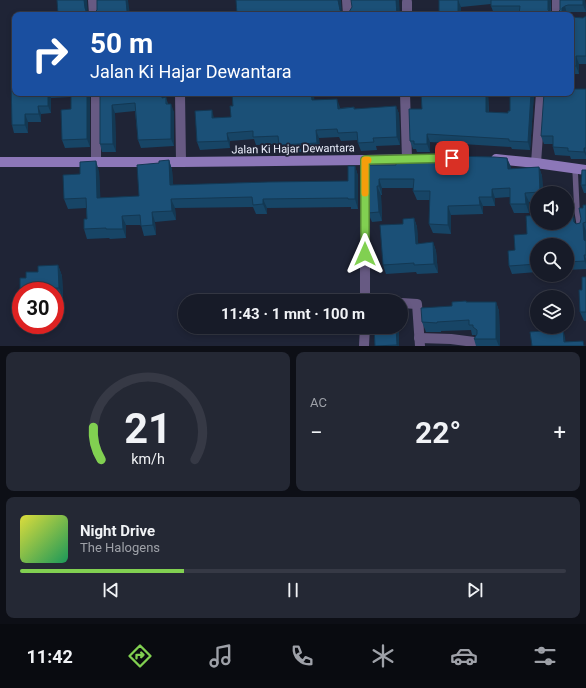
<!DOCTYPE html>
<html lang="id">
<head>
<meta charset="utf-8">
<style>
	:root { --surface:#171b28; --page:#242834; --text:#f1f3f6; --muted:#9ea1a8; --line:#363945; --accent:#81d051 }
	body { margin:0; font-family:Roboto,sans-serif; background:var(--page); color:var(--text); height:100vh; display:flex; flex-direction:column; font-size:15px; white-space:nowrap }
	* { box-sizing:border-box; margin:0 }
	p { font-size:13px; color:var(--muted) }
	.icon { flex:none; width:22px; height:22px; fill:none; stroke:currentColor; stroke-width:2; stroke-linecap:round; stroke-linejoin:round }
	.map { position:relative; height:346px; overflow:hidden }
	.sheet { display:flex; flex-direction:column; gap:6px; padding:6px; background:#0d0f16; flex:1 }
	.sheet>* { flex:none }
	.hud { position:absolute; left:12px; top:12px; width:562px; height:84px; border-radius:8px; box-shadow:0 2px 6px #0003,0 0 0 1px var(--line); background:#1a4fa0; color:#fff; overflow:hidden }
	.tools { position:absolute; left:530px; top:186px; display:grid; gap:8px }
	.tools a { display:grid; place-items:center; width:44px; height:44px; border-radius:50%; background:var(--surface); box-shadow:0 2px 6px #0003,0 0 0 1px var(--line); font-size:20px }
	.speed { position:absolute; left:12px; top:282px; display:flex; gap:8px; font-size:20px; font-weight:700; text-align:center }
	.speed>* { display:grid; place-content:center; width:52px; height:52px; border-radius:50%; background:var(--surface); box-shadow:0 2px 6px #0003,0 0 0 1px var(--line); line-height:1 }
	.speed .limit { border:6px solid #d22; background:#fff; color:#111 }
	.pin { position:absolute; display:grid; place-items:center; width:34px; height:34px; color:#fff; margin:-17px; border-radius:8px; box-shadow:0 2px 6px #0006 }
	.me { position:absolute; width:44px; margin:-22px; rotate:0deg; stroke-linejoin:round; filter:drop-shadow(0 0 3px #0008) }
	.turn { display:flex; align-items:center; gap:14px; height:84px; padding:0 12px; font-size:18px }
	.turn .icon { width:52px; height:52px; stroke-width:2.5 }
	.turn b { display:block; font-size:28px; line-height:34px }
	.big { font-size:30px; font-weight:700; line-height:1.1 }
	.sheet .widget { flex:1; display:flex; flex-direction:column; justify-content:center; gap:6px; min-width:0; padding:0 14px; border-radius:8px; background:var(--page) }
	.sheet .dial { align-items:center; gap:0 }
	.dial svg { height:104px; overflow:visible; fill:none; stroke:var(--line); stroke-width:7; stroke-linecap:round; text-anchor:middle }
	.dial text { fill:var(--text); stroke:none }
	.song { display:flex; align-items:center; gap:12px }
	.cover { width:48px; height:48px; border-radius:6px; background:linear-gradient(135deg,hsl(60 70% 55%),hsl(150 70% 35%)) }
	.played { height:4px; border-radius:2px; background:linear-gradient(90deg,var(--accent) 30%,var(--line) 30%) }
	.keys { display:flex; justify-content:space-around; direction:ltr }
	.heat { display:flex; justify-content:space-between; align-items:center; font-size:22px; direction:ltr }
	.sheet .tiles { flex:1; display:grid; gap:6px; grid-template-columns:1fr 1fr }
	.widget:last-child { grid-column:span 2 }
	.trip { position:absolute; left:178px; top:294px; width:230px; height:40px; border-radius:20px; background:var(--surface); box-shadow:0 2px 6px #0003,0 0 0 1px var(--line); font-weight:700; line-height:40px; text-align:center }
	.dock { display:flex; height:64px; justify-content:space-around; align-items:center; background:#090b10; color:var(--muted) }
	.dock .icon { width:28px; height:28px }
	.dock .selected { color:var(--accent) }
	.dock b { font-size:18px; color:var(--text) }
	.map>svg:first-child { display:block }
</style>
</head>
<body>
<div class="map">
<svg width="586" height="346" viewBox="0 0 586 346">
	<rect width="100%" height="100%" fill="#1f2436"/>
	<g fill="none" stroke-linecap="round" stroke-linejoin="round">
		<path stroke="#675a83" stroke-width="5.5" d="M575,168L577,211L580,228"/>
		<g stroke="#675a83" stroke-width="10">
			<path d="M93,0L94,15"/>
			<path d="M347,0L348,15"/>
			<path d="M407,2V15"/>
			<path d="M557,15V0"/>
			<path d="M180,93L181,162"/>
			<path d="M405,93L407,159"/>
			<path d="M365,160V301"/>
			<path d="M96,162V93"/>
			<path d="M536,163L541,93"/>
			<path d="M401,303L417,304L420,346"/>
			<path d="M419,338L451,339L474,342"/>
			<path d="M364,346L365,327"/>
		</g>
		<g stroke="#8c77b8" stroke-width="10">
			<path d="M496,159L536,163L586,170"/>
			<path d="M0,162H181L365,160L426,159"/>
		</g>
	</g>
	<g fill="#174566">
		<path d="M439,0H551V12L554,14L558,12L560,10V0H585L586,12H571L567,14L566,15H519V14H494L491,6V4L461,7Z"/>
		<path d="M586,16V64H579V74H573L574,89H586V159H571L570,156L555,155L553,147V144H544L541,136L571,93V17L583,18Z"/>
		<path d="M15,93H90V147L65,148L62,140L71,109V97L51,98V113L41,114V122H28V133H14L12,125Z"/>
		<path d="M100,93H164V97H166L168,104L174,112V146L141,148L138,140L135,111L115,113L116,152H102L100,144Z"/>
		<path d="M232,93H314V100L340,107V108L354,107L355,109L396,106L399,114L400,145L376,146L377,150L361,151L358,143V140L341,141L339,137L319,138L320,151L282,153L279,144L256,145L254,139L230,141V148L200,150L197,142L214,118L231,117L233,106Z"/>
		<path d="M349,93H394L351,97Z"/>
		<path d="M421,93H488L489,112L508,113L510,111V93H534L530,150L512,149L511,147L430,142V152H417L416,149H413L410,141L422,109Z"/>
		<path d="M507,158L511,169L539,167L542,176L543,193H537V201L529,202V213H514L510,204V197L495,198V206H483V214L451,215V234L433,233L429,224L430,200H417L413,191V188H382V195H381L382,221L372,222L368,213V165H396L414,162Z"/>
		<path d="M169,160L172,170L173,185L348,181L355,166L358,176V209H351V207L267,208V214H256L253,207L175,208L176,220L155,222L156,235L144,236L141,225H126V238L110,239L109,238L87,239L84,229L87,219L86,208L68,209L64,199L80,174L99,171L100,198L139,196L159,163Z"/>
		<path d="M586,170V193H584L581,185Z"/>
		<path d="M586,205V269L567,270V245H537V272L512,274L509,266L515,250L527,234L574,217L575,223L576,224L580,223L583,208Z"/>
		<path d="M414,218L417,227L418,244L433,242L436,251L438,273L417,274L416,272L386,274L383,265L403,224Z"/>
		<path d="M58,265L62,276L63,298L55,299V291H21L20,289L26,278L38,272Z"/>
		<path d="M586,277V321H584L580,312L582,290Z"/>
		<path d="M466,301L467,302H496L499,311L500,346H476L474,339L476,335H472L471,330L441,331V332H426L422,322L452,306Z"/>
		<path d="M370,327H396L399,333V346H375L374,330H371Z"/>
	</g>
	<g fill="#133853">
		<path d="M84,0H87L88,15L85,8Z"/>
		<path d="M126,0H128L130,15H128L127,11Z"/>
		<path d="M338,0H341L342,15L340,10Z"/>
		<path d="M396,0H399L400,15H397Z"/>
		<path d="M458,0L461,7V15H458Z"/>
		<path d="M548,0H551L550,15L548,7Z"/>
		<path d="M583,0H585L586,12L583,5Z"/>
		<path d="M565,6L567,14L566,15H563L562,11V8Z"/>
		<path d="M576,56L579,64V74L576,66Z"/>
		<path d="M571,68L573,74L575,97L572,89Z"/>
		<path d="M48,93H49L51,98V113L48,106Z"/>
		<path d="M87,93H90V147L87,139Z"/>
		<path d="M162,93H164L165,105L162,98Z"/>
		<path d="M311,93H314L315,108L312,100Z"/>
		<path d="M486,93H488V94L489,120L486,112Z"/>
		<path d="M531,93H534L530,150L528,142Z"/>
		<path d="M337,99L340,107L341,117L338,109Z"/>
		<path d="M171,104L174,112V146L171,139Z"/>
		<path d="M112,105L115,113L116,152L113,144Z"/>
		<path d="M38,106L41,114V122L39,114Z"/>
		<path d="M396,106L399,114L400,145L397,137Z"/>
		<path d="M212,110L214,118H212Z"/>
		<path d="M25,114L28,122V133L25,125Z"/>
		<path d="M316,130L319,138L320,151L317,143Z"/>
		<path d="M227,133L230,141V148L228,141Z"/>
		<path d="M427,134L430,142V152L427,144Z"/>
		<path d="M584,148L586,153V156L584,152Z"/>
		<path d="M507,158L511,167V178L508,169Z"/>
		<path d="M169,160L172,170L174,194L170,185Z"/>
		<path d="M96,161L99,171L101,208L97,198Z"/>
		<path d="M355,166L358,176V209L355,199Z"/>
		<path d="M539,167L542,176L543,193H540V192Z"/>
		<path d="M379,179L382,188V195L379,186Z"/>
		<path d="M377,186L381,195L382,221L379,212Z"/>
		<path d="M492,189L495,198V206L492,197Z"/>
		<path d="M525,193L529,202V213L526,204Z"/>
		<path d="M479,197L483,206V214L480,205Z"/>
		<path d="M171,199L175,208L176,220L172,211Z"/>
		<path d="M263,199L267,208V214L263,204Z"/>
		<path d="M448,206L451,215V234L448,225Z"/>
		<path d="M571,209L574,217L577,230L574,222Z"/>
		<path d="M152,212L155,222L156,235L153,225Z"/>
		<path d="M122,216L126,225V238L123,229Z"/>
		<path d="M414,218L417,227L419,253L416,244Z"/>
		<path d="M583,223L586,231V246L584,240Z"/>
		<path d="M433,242L436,251L438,273L434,264Z"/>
		<path d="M584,255L586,259V265L585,261Z"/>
		<path d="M58,265L62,276L63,298L59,288Z"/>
		<path d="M496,302L499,311L500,346H499L496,339Z"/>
		<path d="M396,327L399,333V346H397Z"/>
		<path d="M563,329L565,337L566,346L564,342Z"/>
	</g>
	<g fill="#1b5077" stroke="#133853">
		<path d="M57,0H84L85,8L86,11L89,13H94L97,10V0H126L127,11H128V15H58Z"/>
		<path d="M236,0H338L340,10L342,13L345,14L349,12L352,7L351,0H396L397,15H325V14L316,15H237Z"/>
		<rect x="439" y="0" width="19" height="15"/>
		<path d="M491,0H548V10L551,13L554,14L558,12L560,10V0H583V5H568L565,6L562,8V11L563,15H519L520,6H491Z"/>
		<path d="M586,16V56H576V66H571V17L583,18Z"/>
		<path d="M571,75L572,89H586V148H584V152L568,151V148L553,147V136H541L544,93H571Z"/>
		<path d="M11,80H15V93H48V106H38L39,114H25V125H12Z"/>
		<path d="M71,93H87V139L62,140L61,110L71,109Z"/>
		<path d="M100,93H162V98L166,97V104H171V139L138,140L135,103L112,105L113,144H100Z"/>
		<path d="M232,93H311L312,100L337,99L338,109L354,107V109L396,106L397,137L373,138L374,142L358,143L357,132L338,133L337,129L316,130L317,143L279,145L278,136L253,137V131L227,133L228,141L197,142L195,111L212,110V118L231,117L230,106H233Z"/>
		<path d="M421,93H486V112L508,113V111H510V93H531L528,142L509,141V139L427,134V144H414V141H410L409,109H422Z"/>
		<path d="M414,156H449L494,157L507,158L508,169L539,167L540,192L525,193L526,204H510V188L492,189V197H479L480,205L448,206V225L429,224L430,191H413L414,179H379V186H377L379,212L368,213V165H396V162H414Z"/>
		<path d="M169,160L170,185L268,182L348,181V166H355V199H348V198L263,199V204L253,205L252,197L171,199L172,211L152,212L153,225L141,226L140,215L122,216L123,229H106V228L84,229V219H87L86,198L64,199L63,175L80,174V162L96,161L97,198L139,196L137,165L159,163V161Z"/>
		<path d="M582,170H586V185H581Z"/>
		<path d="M583,205H586V222L583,223L584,240L586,241V255H584L585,261L567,262V245H537V264L509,266L508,251L515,250L514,235L527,234L526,216L537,215V223H567V209H571L574,222L576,224L580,223L581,219L579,208H583Z"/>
		<path d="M414,218L416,244L433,242L434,264L414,265V263L383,265L380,225L403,224V219Z"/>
		<path d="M58,265L59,288L20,289V278H26V272H38V266Z"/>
		<path d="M582,277H586V312H580L579,290H582Z"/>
		<path d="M382,298V301H365V299Z"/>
		<path d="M466,301V302H496V339H474L477,334V330L473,327V325H469V320L437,322V323L422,322L421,308L452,306V302Z"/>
		<path d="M374,327H396L397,345L375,346Z"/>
		<path d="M563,329L564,342L583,341L584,346H532L530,332Z"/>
	</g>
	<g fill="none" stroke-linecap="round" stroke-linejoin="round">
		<g stroke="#548735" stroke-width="10">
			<path id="route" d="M365,254V160L452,158"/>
		</g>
		<use href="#route" stroke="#81d051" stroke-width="7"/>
		<path stroke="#f59e0b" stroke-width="7" d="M365,193V160H368"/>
	</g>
	<g text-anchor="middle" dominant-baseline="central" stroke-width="4" stroke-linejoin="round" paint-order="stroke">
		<g font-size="11" fill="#edf1fe" stroke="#1f2436">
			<text transform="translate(293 149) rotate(-1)">Jalan Ki Hajar Dewantara</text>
		</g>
	</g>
</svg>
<div class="tools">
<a><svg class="icon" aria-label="sound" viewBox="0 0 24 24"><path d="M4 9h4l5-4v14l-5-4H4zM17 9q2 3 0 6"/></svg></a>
<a><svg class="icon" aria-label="search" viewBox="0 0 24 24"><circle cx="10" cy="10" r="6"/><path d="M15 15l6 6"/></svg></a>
<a><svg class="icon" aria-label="layers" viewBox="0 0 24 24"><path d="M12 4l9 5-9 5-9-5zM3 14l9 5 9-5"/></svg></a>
</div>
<div class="speed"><div class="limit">30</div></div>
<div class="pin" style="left:452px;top:158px;background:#d93025"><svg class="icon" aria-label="arrive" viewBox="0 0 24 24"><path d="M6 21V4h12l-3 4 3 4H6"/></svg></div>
<svg class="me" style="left:365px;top:254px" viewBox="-20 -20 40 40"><path d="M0-17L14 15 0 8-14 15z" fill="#81d051" stroke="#fff" stroke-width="4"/></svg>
<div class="trip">11:43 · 1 mnt · 100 m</div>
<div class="hud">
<div class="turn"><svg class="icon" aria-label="right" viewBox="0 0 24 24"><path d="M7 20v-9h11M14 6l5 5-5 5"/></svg><div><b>50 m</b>Jalan Ki Hajar Dewantara</div></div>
</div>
</div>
<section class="sheet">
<div class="tiles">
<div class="widget dial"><svg viewBox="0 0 100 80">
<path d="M14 69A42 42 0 1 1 86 69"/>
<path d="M14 69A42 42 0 0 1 8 44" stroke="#81d051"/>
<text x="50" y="56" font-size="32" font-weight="700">21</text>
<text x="50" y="72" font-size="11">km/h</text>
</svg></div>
<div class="widget"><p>AC</p>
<div class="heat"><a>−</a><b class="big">22°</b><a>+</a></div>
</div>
<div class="widget">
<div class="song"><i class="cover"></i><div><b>Night Drive</b><p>The Halogens</p></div></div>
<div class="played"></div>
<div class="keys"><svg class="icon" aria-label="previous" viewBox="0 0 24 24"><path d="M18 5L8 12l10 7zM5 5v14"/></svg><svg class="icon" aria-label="pause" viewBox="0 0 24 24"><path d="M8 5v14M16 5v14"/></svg><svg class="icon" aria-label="next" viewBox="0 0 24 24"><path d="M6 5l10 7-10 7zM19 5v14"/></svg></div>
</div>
</div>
</section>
<nav class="dock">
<b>11:42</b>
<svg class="icon selected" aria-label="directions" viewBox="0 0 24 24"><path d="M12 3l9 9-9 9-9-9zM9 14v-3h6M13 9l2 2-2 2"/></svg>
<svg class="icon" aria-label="music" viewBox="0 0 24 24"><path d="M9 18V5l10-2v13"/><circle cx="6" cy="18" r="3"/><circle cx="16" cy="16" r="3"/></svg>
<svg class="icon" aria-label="phone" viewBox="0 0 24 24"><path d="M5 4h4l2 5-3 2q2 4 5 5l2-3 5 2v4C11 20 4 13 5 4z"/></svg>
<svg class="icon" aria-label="climate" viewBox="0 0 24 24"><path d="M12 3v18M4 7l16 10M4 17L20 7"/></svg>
<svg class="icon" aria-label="car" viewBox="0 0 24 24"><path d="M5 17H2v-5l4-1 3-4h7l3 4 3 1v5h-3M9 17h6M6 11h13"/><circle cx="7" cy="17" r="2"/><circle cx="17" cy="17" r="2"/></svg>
<svg class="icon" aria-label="filters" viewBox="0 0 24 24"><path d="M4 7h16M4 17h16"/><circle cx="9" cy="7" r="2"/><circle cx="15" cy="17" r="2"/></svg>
</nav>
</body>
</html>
